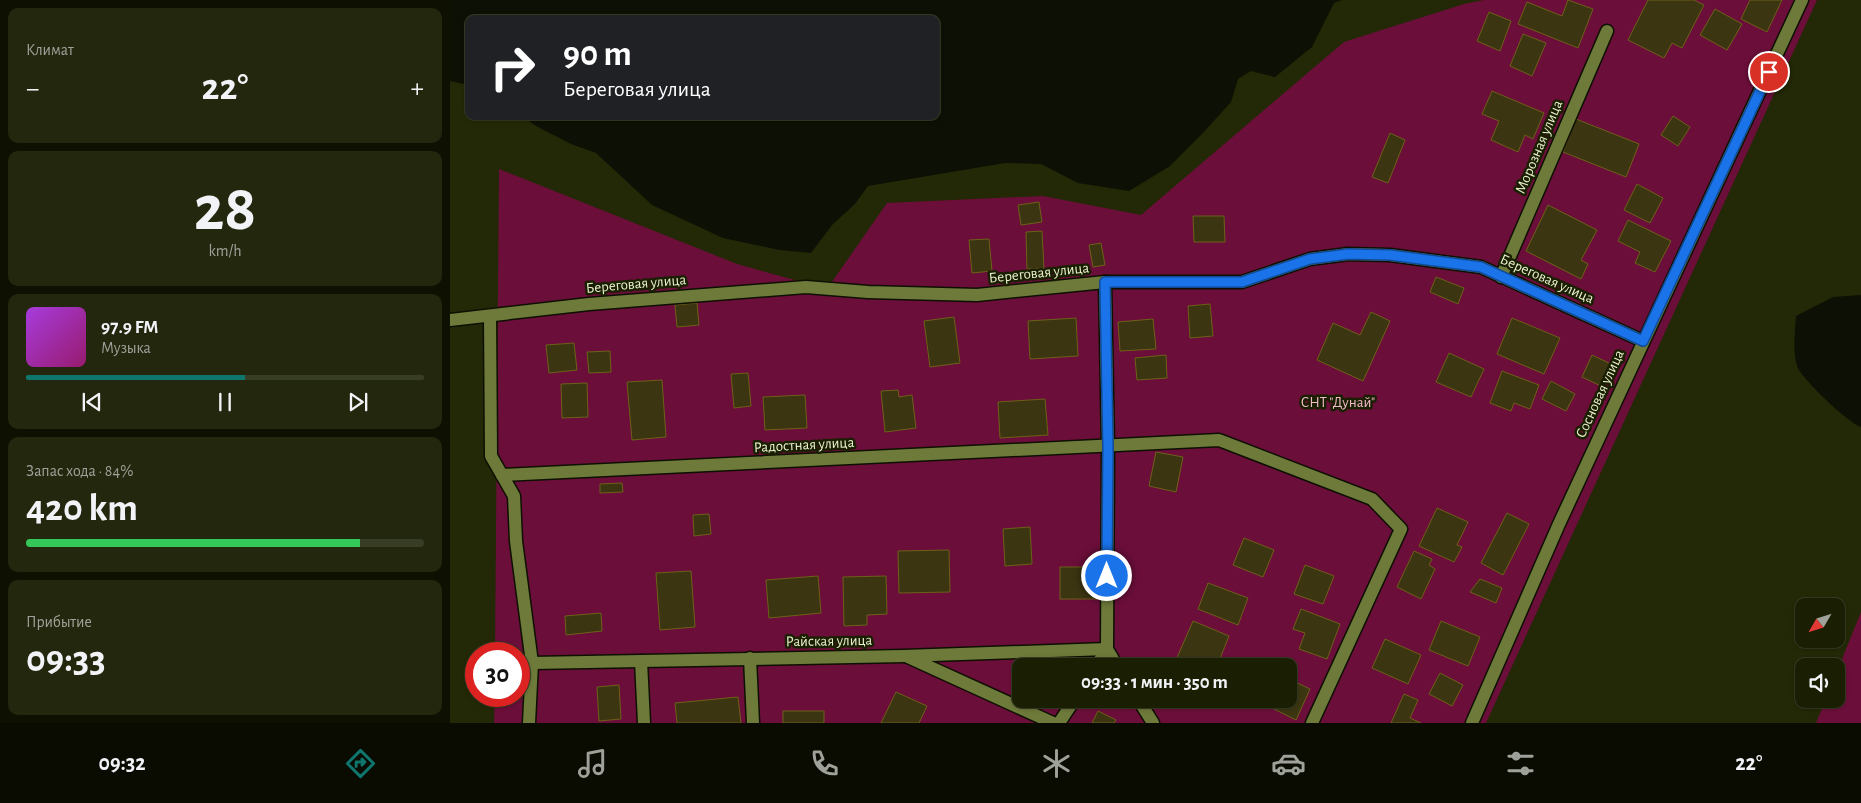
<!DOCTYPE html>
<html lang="ru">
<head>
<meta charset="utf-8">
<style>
	:root { --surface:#1a1f04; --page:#23270e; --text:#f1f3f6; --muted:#9fa29a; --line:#383d26; --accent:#0f766e }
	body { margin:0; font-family:"Alegreya Sans",sans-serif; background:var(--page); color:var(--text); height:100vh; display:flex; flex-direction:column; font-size:19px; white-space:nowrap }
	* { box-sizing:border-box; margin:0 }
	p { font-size:16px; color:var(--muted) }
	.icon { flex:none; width:28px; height:28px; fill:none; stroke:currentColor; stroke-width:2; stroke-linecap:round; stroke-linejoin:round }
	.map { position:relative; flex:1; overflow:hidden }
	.side { display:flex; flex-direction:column; gap:8px; padding:8px; background:#0e1102; width:450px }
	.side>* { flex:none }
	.guide { position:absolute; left:15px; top:15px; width:475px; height:105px; border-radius:10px; box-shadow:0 1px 4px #0004,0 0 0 1px var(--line); background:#202124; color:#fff; overflow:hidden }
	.needle { width:32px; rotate:231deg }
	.controls { position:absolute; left:1345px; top:598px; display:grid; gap:10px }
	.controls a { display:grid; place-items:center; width:50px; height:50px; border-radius:10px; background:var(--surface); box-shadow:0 1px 4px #0004,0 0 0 1px var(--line); font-size:25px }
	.speed { position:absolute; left:15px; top:642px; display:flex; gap:10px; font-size:25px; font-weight:700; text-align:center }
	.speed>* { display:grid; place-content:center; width:65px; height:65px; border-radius:50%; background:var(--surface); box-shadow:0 1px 4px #0004,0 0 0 1px var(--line); line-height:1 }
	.speed .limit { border:8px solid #d22; background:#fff; color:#111 }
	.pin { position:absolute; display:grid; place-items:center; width:42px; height:42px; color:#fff; margin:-21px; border:2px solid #fff; border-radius:50%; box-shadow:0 1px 5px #0007 }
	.me { position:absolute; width:55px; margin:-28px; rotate:0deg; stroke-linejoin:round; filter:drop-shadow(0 0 4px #0008) }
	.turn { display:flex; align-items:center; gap:18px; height:105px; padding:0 15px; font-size:22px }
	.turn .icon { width:65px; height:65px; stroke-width:2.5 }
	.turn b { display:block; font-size:35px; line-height:42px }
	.big { font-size:38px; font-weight:700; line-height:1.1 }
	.side .card { flex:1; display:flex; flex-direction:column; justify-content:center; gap:8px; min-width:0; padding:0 18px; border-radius:10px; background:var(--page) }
	.side .dial { align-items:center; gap:0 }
	.dial b { font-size:65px; line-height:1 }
	.song { display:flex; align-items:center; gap:15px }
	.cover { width:60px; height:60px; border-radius:8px; background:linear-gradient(135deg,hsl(280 70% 55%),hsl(320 70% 35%)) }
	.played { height:5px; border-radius:2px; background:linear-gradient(90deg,var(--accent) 55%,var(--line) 55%) }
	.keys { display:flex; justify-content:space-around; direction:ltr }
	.heat { display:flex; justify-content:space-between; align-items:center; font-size:28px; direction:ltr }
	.charge { height:8px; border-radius:4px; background:linear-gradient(90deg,#34c759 84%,var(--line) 0) }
	.trip { position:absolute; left:562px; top:658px; width:285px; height:50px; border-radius:10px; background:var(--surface); box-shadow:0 1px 4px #0004,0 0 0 1px var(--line); font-weight:700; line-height:50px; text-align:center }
	.menu { display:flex; height:80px; justify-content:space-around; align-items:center; background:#0a0c02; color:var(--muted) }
	.menu .icon { width:35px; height:35px }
	.menu .selected { color:var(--accent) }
	.menu b { font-size:22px; color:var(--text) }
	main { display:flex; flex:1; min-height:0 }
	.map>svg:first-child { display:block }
</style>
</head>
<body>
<main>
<section class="side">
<div class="card"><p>Климат</p>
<div class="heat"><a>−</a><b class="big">22°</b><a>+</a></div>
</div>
<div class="card dial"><b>28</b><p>km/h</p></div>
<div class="card">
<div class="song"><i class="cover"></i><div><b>97.9 FM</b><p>Музыка</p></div></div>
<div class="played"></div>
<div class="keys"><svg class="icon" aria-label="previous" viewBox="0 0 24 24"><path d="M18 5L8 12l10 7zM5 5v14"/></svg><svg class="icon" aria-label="pause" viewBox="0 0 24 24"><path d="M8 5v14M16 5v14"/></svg><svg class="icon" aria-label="next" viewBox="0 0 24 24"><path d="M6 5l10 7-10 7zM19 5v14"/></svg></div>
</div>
<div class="card"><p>Запас хода · 84%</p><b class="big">420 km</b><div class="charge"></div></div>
<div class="card"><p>Прибытие</p><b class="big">09:33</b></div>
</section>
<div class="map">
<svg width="1411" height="723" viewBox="0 0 1411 723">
	<rect width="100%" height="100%" fill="#232906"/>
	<g fill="#6c0e3a" fill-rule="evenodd">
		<path d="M1034,0H1367L1036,723H44L45,696H69V654H45L49,169L287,264L377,289L437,203L593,196L691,215L894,42L1014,4ZM571,666H839V699H571Z"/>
		<path d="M1411,612V723H1366L1376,699H1386V674Z"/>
	</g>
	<g fill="#0d1004">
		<path d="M0,0H892L884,3L862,47L825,77L801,71L788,79L781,102L752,134L720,166L679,191L628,183L591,164L555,163L418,186L405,204L382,225L361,253L330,250L273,238L202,205L146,153L121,144L86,126L72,116H486V19H19V85L0,81Z"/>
		<path d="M1411,295V427C1397,422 1357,383 1349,370C1342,358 1345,330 1346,316L1383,297Z"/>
	</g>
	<g fill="#3c3512" stroke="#6d6018">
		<path d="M1118,0L1143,9L1128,48L1068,24L1077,2L1112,16Z"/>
		<path d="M1198,0H1244L1254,5L1232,48L1222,43L1214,58L1178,40Z"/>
		<path d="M1300,0H1332L1317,32L1291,19Z"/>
		<path d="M1265,9L1292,24L1277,50L1250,35Z"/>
		<path d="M1039,12L1061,21L1050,51L1027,41Z"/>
		<path d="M1073,34L1096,43L1082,76L1060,66Z"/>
		<path d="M1042,91L1094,113L1083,139L1075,135L1068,152L1041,140L1049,121L1032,114Z"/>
		<path d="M1223,116L1240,127L1228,146L1211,135Z"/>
		<path d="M1126,119L1189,144L1176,177L1113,152Z"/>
		<path d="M940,133L955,140L938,183L922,177Z"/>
		<path d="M1187,184L1213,198L1200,223L1174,210Z"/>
		<path d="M589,202L592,222L571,225L568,205Z"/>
		<path d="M1098,205L1147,230L1131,260L1138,264L1131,279L1076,251Z"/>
		<path d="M743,216H774L775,242H744Z"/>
		<path d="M1178,220L1221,241L1205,272L1185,263L1190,252L1168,241Z"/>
		<path d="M592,231L594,269H577L576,232Z"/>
		<path d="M539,239L542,271L522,273L519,240Z"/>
		<path d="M651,243L655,265L643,267L639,245Z"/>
		<path d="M986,277L1014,288L1008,304L980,292Z"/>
		<path d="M247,303L249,325L227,327L225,305Z"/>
		<path d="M760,304L763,336L740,338L738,306Z"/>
		<path d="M921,312L940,321L913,381L867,360L883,323L910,335Z"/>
		<path d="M504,317L510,363L480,367L474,321Z"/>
		<path d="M626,318L628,356L580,359L578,321Z"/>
		<path d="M1062,318L1110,338L1094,374L1047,354Z"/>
		<path d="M703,319L706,349L670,351L668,322Z"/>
		<path d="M124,343L127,370L99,373L96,345Z"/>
		<path d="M160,351L161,372L139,373L137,352Z"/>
		<path d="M999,353L1034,369L1021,397L986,382Z"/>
		<path d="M716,355L717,378L687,380L685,358Z"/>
		<path d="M1142,355L1161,364L1151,386L1132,377Z"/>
		<path d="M1052,371L1089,385L1080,409L1064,403L1061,411L1040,403Z"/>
		<path d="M298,373L301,406L284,408L281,374Z"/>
		<path d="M212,380L216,437L182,440L177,382Z"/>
		<path d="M1101,381L1125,394L1116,411L1092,399Z"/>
		<path d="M137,383L138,417L112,418L111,384Z"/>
		<path d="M448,390L449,397L462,395L466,428L435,432L431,391Z"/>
		<path d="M355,395L357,428L315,430L313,397Z"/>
		<path d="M595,399L598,435L550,438L548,402Z"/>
		<path d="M706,452L733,457L726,492L699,486Z"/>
		<path d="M172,483L173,492L150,493V484Z"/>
		<path d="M987,508L1018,522L1007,545L1012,547L1004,562L969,546Z"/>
		<path d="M1057,513L1079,524L1053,575L1031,563Z"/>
		<path d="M259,514L261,534L244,536L243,515Z"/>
		<path d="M580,527L582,564L555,566L553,529Z"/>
		<path d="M794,538L824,550L813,577L783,565Z"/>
		<path d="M499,550L500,592L449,593L448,551Z"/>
		<path d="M964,551L982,559L979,565L985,569L971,599L947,587Z"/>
		<path d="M855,565L884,576L873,604L844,594Z"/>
		<rect x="610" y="567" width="42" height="32"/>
		<path d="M241,571L245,627L210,630L206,573Z"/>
		<path d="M368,576L371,613L319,618L316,580Z"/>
		<path d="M436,576L437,614L417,615V625L394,626L393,577Z"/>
		<path d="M1030,579L1052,588L1046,603L1020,592Z"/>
		<path d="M758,583L798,598L788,625L748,609Z"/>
		<path d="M851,609L890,624L877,659L849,649L855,633L843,629Z"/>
		<path d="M151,613L152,631L116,635L115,616Z"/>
		<path d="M743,621L779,636L767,666H740L726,660Z"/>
		<path d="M991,621L1030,637L1018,666L979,650Z"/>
		<path d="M935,639L971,655L958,684L922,668Z"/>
		<path d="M990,673L1013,685L1002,706L979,694Z"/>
		<path d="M839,679L860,689L846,720L808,701L810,699H839Z"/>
		<path d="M169,685L171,719L149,721L147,687Z"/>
		<path d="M446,692L477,706L469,723H431Z"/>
		<path d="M954,694L968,700L960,718L971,723H941Z"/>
		<path d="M288,697L291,723H227L225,703Z"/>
		<rect x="333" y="711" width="41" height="12"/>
		<path d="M648,711L666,720L664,723H642Z"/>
	</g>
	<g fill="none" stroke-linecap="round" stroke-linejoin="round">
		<g stroke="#0d1001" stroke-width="15">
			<g id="street">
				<path d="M1051,277L1157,31"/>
				<path d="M40,316L41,456L64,496L66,541L82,663L79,723"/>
				<path d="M0,320L139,304L356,287L418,292L527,295L655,282H792L860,259L898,254L940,255L1031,267L1193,341"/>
				<path d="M52,475L769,440L922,499L951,529L862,723"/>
				<path d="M458,657L603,723"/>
				<path d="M300,658L303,723"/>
				<path d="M191,661L194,723"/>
				<path d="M82,663L454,656L657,649L667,666"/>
				<path d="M646,666L657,649L658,447L655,282"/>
				<path d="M688,699L703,723"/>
				<path d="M609,723L625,699"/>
				<path d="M1022,723L1109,524L1352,0"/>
			</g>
		</g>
		<use href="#street" stroke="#6e7a3a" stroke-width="12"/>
	</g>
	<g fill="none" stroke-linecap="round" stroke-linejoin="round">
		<g stroke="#114b97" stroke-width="12">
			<path id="route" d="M657,576L658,447L655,282H792L860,259L898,254L940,255L1031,267L1193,341L1319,72"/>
		</g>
		<use href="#route" stroke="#1a73e8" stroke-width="9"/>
	</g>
	<g text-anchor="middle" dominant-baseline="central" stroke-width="5" stroke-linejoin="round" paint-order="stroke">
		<g font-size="15" fill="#e9f1cf" stroke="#191f00">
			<text transform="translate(1089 147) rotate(-67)">Морозная улица</text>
			<text transform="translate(589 273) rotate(-6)">Береговая улица</text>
			<text transform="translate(1097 279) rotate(24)">Береговая улица</text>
			<text transform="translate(186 284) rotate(-5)">Береговая улица</text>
			<text transform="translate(1150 394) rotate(-65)">Сосновая улица</text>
			<text transform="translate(354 445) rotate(-3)">Радостная улица</text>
			<text transform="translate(379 641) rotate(-1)">Райская улица</text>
		</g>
		<g font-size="15" fill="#efbaca" stroke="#191f00">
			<text x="888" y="402">СНТ "Дунай"</text>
		</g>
	</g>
</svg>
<div class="controls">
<a><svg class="needle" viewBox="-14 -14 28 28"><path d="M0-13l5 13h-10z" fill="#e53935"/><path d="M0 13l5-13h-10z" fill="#9fa29a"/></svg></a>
<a><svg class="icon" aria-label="sound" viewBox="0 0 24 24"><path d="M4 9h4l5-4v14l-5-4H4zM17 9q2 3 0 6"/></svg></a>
</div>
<div class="speed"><div class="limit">30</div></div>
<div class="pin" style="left:1319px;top:72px;background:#d93025"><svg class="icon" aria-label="arrive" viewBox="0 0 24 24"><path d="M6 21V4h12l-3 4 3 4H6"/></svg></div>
<svg class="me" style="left:657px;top:576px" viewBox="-20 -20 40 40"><circle r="17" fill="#1a73e8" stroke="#fff" stroke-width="3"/><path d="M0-11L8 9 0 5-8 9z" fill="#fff"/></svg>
<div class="trip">09:33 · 1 мин · 350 m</div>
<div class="guide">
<div class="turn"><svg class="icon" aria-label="right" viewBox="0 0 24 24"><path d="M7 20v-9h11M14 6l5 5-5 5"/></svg><div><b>90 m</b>Береговая улица</div></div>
</div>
</div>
</main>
<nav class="menu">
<b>09:32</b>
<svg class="icon selected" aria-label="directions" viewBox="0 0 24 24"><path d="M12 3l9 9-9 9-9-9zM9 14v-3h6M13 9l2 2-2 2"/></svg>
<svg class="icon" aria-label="music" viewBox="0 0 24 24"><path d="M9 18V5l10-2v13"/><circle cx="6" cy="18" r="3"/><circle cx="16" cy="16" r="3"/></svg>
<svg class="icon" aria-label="phone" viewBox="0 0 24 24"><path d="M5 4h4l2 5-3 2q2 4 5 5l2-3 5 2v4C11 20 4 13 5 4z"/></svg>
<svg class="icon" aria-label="climate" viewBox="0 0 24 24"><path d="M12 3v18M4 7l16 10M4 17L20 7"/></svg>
<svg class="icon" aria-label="car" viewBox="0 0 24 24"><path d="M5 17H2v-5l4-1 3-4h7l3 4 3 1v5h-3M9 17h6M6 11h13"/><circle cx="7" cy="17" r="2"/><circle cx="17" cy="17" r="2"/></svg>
<svg class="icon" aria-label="filters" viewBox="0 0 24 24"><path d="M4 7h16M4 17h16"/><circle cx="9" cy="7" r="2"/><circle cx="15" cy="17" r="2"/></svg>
<b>22°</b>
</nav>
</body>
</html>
